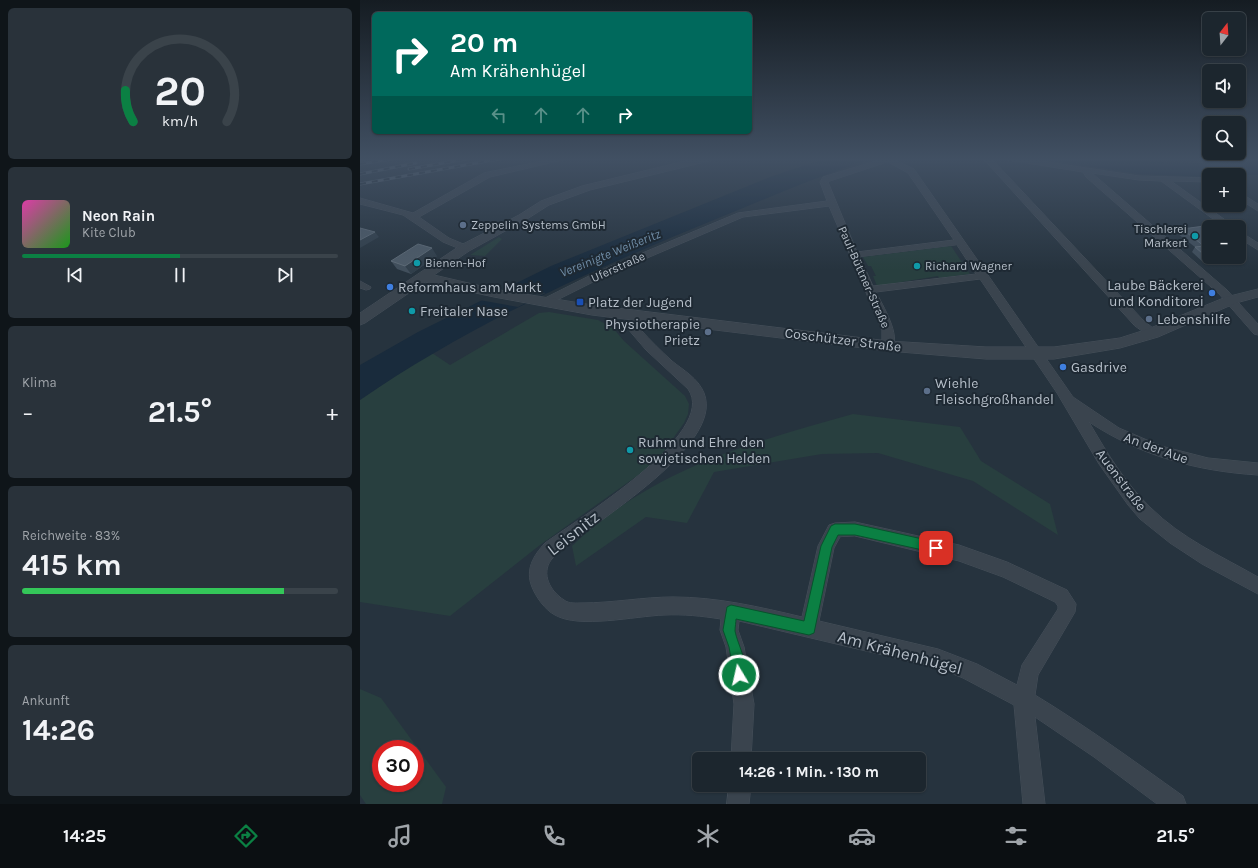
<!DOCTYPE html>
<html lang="de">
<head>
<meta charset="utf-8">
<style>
	:root { --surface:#1c262e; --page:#29323a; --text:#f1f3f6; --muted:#a0a5aa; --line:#3a434a; --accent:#0b8043 }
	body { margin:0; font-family:Karla,sans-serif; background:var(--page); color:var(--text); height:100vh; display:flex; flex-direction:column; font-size:15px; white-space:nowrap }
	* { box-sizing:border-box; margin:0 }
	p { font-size:13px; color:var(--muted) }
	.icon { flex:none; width:22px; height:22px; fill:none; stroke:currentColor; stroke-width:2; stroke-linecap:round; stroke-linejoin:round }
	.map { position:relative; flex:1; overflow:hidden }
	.sheet { display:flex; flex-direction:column; gap:8px; padding:8px; background:#0f1519; width:360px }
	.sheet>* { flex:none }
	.hud { position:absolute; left:12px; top:12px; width:380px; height:122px; border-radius:6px; box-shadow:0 1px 3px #0004,0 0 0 1px var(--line); background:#00695c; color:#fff; overflow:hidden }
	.needle { width:26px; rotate:17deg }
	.tools { position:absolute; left:842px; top:12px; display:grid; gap:8px }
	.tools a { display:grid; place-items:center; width:44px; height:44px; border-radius:6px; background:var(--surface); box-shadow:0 1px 3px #0004,0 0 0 1px var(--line); font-size:20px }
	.speed { position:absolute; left:12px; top:740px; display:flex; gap:8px; font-size:20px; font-weight:700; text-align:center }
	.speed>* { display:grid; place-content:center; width:52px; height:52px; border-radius:50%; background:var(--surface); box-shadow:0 1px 3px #0004,0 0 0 1px var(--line); line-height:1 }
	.speed .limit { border:6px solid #d22; background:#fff; color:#111 }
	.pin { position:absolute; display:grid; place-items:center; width:34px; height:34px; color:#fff; margin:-17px; border-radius:8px; box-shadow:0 2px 6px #0006 }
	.me { position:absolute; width:44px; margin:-22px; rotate:351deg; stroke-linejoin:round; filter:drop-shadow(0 0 3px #0008) }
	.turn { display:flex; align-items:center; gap:14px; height:84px; padding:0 12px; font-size:18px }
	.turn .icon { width:52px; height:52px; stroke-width:2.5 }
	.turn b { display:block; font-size:28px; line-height:34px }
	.lanes { display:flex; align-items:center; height:38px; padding:0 12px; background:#0003; justify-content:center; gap:20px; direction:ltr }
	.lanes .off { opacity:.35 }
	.big { font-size:30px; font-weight:700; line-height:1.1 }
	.sheet .tile { flex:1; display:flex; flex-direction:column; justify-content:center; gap:6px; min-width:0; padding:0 14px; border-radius:6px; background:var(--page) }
	.sheet .dial { align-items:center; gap:0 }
	.dial svg { height:104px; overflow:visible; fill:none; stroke:var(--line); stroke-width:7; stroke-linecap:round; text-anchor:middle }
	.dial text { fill:var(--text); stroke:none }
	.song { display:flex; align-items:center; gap:12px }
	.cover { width:48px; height:48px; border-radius:6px; background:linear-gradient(135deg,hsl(320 70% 55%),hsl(120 70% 35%)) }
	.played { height:4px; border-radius:2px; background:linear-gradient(90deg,var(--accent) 50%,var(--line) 50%) }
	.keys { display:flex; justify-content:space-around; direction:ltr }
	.heat { display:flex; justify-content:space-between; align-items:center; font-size:22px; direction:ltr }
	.charge { height:6px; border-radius:3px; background:linear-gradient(90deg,#34c759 83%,var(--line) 0) }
	.trip { position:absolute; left:332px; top:752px; width:234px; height:40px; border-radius:6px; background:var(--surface); box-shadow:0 1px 3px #0004,0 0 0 1px var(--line); font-weight:700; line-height:40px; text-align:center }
	.dock { display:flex; height:64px; justify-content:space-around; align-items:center; background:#0b0f12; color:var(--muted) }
	.dock .icon { width:28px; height:28px }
	.dock .selected { color:var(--accent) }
	.dock b { font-size:18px; color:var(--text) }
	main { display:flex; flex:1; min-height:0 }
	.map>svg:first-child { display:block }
</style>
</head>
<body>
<main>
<section class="sheet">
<div class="tile dial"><svg viewBox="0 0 100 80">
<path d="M14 69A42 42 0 1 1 86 69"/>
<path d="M14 69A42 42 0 0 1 8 45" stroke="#0b8043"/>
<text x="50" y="56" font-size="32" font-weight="700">20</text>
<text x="50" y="72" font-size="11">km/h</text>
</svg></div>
<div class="tile">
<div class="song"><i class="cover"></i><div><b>Neon Rain</b><p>Kite Club</p></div></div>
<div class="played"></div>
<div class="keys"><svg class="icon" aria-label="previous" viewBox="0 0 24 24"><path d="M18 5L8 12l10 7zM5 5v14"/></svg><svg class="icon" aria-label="pause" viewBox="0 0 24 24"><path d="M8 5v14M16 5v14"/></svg><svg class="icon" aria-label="next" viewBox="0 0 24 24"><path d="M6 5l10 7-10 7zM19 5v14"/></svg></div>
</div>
<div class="tile"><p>Klima</p>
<div class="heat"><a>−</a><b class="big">21.5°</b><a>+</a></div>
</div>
<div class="tile"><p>Reichweite · 83%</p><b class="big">415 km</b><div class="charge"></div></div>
<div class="tile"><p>Ankunft</p><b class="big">14:26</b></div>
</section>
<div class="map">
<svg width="898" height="804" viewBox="0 0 898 804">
	<rect width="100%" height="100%" fill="#26333e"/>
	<g fill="#283f3f" fill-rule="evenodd">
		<path d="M139,237L142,239L125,256L110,255Z"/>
		<path d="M591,246L610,274L579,278L578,276L517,286L513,276H516L511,266H508L503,257Z"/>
		<path d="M189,312L238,320L253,328L264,341L325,396L329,404L328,414L324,423L302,454L291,466L180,545L90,616L0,602V400L47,368L72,353L90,365L179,313Z"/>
		<path d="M493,414L600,427L621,461L690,504L698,535L613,481L518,453L462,454L354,472L327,523L286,517L216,566L212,546C293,469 389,443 493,414Z"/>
		<path d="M0,689L21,698L86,787L82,804H6L0,795ZM21,749H55V783H21Z"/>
	</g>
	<g fill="#192b3c">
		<path d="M467,158H514C460,175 408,198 356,219C231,270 111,324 0,400V365L58,332L191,266L410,177Z"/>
		<path d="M676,158C698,158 721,156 743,158C795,162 846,166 898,161V175H849V177L779,174Z"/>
	</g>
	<path fill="#26333e" d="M149,286L186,293L158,307L119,300Z"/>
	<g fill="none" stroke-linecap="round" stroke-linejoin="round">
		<g stroke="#46505a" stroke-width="1">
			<g id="minor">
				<path d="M198,158H211L130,177L59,217L89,238L108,246L110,248L108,250L105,251L83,242L43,215L0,204V198L53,213L124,173Z"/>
				<path d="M521,158H538L535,160L554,169L713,397L759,428L801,446L848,458L898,463V475C836,471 781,456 729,422C747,453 765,483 791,508C821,538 861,556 898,577V594L842,564L810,543L780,519L768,505L739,464L697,393L620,279L516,292C523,306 541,335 532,349H524L522,346V330L469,206L383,217L245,276L185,306L180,302L181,300L237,272L378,213L467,201L460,182L463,177L522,159ZM528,162L548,173L594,240L497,252L468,182ZM597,245L616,274L513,286L500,257Z"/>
				<path d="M623,158H631L783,320L799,333L797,336H789L775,326Z"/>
				<path d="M644,158H661L779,176L849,178V182L811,181L875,227H864L801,181L779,180L732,173L867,290L898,324V335L894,334L859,294L726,177L723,172L648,160Z"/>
				<path d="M879,192L898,204V211L879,199Z"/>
				<path d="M879,231L898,243V250L879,238Z"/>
				<path d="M0,281L11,287L10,289L6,290L0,288Z"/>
				<path d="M281,312L287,316L280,329C290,340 301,351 312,361C323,370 338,378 344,393C366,448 223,527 191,560C181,574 190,591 204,600C209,604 217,603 222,603C253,603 283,597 313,597C357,597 400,607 442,617L458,546L469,525L475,523L495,522L599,545L647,562L707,590L716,604L715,612L678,675L675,695C726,726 774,761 823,796L826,804H797L734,757L675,717L685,804H663L654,705L603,678L578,668L379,621L378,630L384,647L394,704L391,759H371L374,704L366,647L360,630L361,619C342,616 323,614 304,615C275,616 219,629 195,615C185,610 176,597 172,587C165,570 173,556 185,543C215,521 360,433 328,389L286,350L268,329L277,313ZM495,536L599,561L643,577L695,602L698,606V609L662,665L657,685L617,664L578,649L459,621L474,548L480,537Z"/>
				<path d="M369,785H391L389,804H367Z"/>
			</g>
		</g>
		<g stroke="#46505a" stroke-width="1">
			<path id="tertiary" d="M338,158H354L353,160L230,190L189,205L167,219L109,251L74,275L134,289L232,305L528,341L626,347H694L760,338L788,329L866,297L898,289V297L876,303L798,337L760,348L694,359H626L528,351L232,315L134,297L65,282L5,323L0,325V313L101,245L159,215L181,201L222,186Z"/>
		</g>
		<g stroke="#46505a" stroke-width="1">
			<path id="secondary" d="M0,158H8L6,160L0,161Z"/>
		</g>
		<use href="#minor" fill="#3a444e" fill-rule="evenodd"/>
		<use href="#tertiary" fill="#3a444e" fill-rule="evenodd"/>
		<use href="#secondary" fill="#485461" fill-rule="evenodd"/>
		<g stroke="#5c6975" stroke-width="3">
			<g id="rail">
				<path d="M0,164L37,158"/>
				<path d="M49,169L112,158"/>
				<path d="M0,174L56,163"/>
				<path d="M0,184L144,158"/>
			</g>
		</g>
		<use href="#rail" stroke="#1e2933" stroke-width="2" stroke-dasharray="6" stroke-linecap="butt"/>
	</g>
	<g fill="#414f5c">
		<path d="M852,225L849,257H876H871L867,262L845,264L832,252L835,247L818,234L822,229Z"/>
		<path d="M879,247L884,251L880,257H879Z"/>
		<path d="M77,256L51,274L37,269L31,261Z"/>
	</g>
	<g fill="#313f4b">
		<path d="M15,232L19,237L0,248V240Z"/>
		<path d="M72,248L77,256L51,274L45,266Z"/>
	</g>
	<g fill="#4d5b68" stroke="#5e6b77">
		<path d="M852,225L855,227H849V257H871L849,259L835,247L844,246L822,229Z"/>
		<path d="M0,228L15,232L0,240Z"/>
		<path d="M58,244L72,248L45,266L31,261Z"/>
		<path d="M879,247L884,251L879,252Z"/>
	</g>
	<linearGradient id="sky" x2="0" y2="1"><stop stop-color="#151c22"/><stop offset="0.59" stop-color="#415063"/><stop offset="1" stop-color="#415063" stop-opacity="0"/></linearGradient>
	<rect width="898" height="270" fill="url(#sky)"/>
	<path fill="#0b8043" stroke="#07532c" d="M475,524H495L576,542L580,544L582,548L580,551L576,553L495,535H478L472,547L454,633L449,635L376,619C376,622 375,627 375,631C378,646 390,665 384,680L379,682L375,680L369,647L363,630L367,607L371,605L444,621L461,546L471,526Z"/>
	<g fill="#5c6f8a" stroke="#1e2933" stroke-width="1.5">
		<circle cx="103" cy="225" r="4"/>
		<circle cx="789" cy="319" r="4"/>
		<circle cx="348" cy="332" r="4"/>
		<circle cx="567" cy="391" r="4"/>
	</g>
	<g fill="#0f9aa8" stroke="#1e2933" stroke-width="1.5">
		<circle cx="835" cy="236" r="4"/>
		<circle cx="57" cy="263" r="4"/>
		<circle cx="557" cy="266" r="4"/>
		<circle cx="52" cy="311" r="4"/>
		<circle cx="270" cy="450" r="4"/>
	</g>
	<g fill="#3f7fe0" stroke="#1e2933" stroke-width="1.5">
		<circle cx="30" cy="287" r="4"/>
		<circle cx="852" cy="293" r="4"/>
		<circle cx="703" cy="367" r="4"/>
	</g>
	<rect fill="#1a4fb4" stroke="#1e2933" stroke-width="1.5" x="216" y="298" width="8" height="8" rx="2"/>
	<g text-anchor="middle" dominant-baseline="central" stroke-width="4" stroke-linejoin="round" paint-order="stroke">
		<g font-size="12" fill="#b6bfc9" stroke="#1e2933" text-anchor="start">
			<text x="111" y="225">Zeppelin Systems GmbH</text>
			<text x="827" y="229" text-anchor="end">Tischlerei<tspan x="827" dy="14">Markert</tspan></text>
			<text x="65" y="263">Bienen-Hof</text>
			<text x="565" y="266">Richard Wagner</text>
		</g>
		<g font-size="12" fill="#b6bfc9" stroke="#1e2933">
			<text transform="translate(258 267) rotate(-24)">Uferstraße</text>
			<text transform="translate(504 277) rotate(66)">Paul-Büttner-Straße</text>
		</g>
		<g font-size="13" font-style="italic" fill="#708da7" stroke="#1e2933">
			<text transform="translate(250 253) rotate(-22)">Vereinigte Weißeritz</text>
		</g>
		<g font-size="14" fill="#b6bfc9" stroke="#1e2933" text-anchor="start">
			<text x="844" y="285" text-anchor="end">Laube Bäckerei<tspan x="844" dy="16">und Konditorei</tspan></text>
			<text x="38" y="287">Reformhaus am Markt</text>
			<text x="228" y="302">Platz der Jugend</text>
			<text x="60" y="311">Freitaler Nase</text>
			<text x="797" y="319">Lebenshilfe</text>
			<text x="340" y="324" text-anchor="end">Physiotherapie<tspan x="340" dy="16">Prietz</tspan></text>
			<text x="711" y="367">Gasdrive</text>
			<text x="575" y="383">Wiehle<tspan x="575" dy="16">Fleischgroßhandel</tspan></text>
			<text x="278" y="442">Ruhm und Ehre den<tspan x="278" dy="16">sowjetischen Helden</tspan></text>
		</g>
		<g font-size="14" fill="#b6bfc9" stroke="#1e2933">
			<text transform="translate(483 340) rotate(7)">Coschützer Straße</text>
			<text transform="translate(796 448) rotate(20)">An der Aue</text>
			<text transform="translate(761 480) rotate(53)">Auenstraße</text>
		</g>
		<g font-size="17" fill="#b6bfc9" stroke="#1e2933">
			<text transform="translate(213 533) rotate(-38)">Leisnitz</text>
			<text transform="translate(540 652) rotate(15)">Am Krähenhügel</text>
		</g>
	</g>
</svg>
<div class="tools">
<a><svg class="needle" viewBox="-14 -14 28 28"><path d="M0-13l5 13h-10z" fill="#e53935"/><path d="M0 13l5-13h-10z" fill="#a0a5aa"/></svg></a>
<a><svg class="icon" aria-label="sound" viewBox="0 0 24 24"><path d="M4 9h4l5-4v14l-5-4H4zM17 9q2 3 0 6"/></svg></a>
<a><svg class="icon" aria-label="search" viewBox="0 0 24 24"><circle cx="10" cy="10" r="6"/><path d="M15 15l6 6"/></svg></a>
<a>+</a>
<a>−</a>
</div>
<div class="speed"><div class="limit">30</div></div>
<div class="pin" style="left:576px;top:548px;background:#d93025"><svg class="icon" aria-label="arrive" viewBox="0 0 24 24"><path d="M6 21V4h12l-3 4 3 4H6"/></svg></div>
<svg class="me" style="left:379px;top:675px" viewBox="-20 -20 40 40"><circle r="17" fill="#0b8043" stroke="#fff" stroke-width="3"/><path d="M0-11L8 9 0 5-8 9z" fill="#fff"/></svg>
<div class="trip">14:26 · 1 Min. · 130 m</div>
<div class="hud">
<div class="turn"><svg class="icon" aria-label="right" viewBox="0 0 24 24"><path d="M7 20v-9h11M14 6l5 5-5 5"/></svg><div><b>20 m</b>Am Krähenhügel</div></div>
<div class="lanes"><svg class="icon off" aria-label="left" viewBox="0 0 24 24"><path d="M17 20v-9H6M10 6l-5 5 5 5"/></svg><svg class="icon off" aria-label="ahead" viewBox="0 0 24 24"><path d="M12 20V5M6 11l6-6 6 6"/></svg><svg class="icon off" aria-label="ahead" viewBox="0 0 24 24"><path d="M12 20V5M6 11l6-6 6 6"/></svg><svg class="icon" aria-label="right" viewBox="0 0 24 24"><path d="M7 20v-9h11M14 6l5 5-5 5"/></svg></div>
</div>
</div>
</main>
<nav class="dock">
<b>14:25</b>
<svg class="icon selected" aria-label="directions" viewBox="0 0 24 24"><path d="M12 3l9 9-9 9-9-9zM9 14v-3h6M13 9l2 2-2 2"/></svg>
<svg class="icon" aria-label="music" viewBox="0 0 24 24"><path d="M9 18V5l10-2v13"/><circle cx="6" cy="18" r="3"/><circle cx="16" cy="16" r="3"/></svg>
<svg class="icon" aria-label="phone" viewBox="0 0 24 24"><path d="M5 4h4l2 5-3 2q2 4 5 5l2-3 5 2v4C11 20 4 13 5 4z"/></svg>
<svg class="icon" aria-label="climate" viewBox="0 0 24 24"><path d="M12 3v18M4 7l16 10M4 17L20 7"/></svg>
<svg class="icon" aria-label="car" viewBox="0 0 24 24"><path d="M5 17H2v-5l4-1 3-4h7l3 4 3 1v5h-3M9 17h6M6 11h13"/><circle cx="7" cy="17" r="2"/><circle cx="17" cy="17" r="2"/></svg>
<svg class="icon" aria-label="filters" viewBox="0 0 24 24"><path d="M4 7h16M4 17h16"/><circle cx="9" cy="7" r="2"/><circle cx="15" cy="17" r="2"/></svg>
<b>21.5°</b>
</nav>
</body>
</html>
